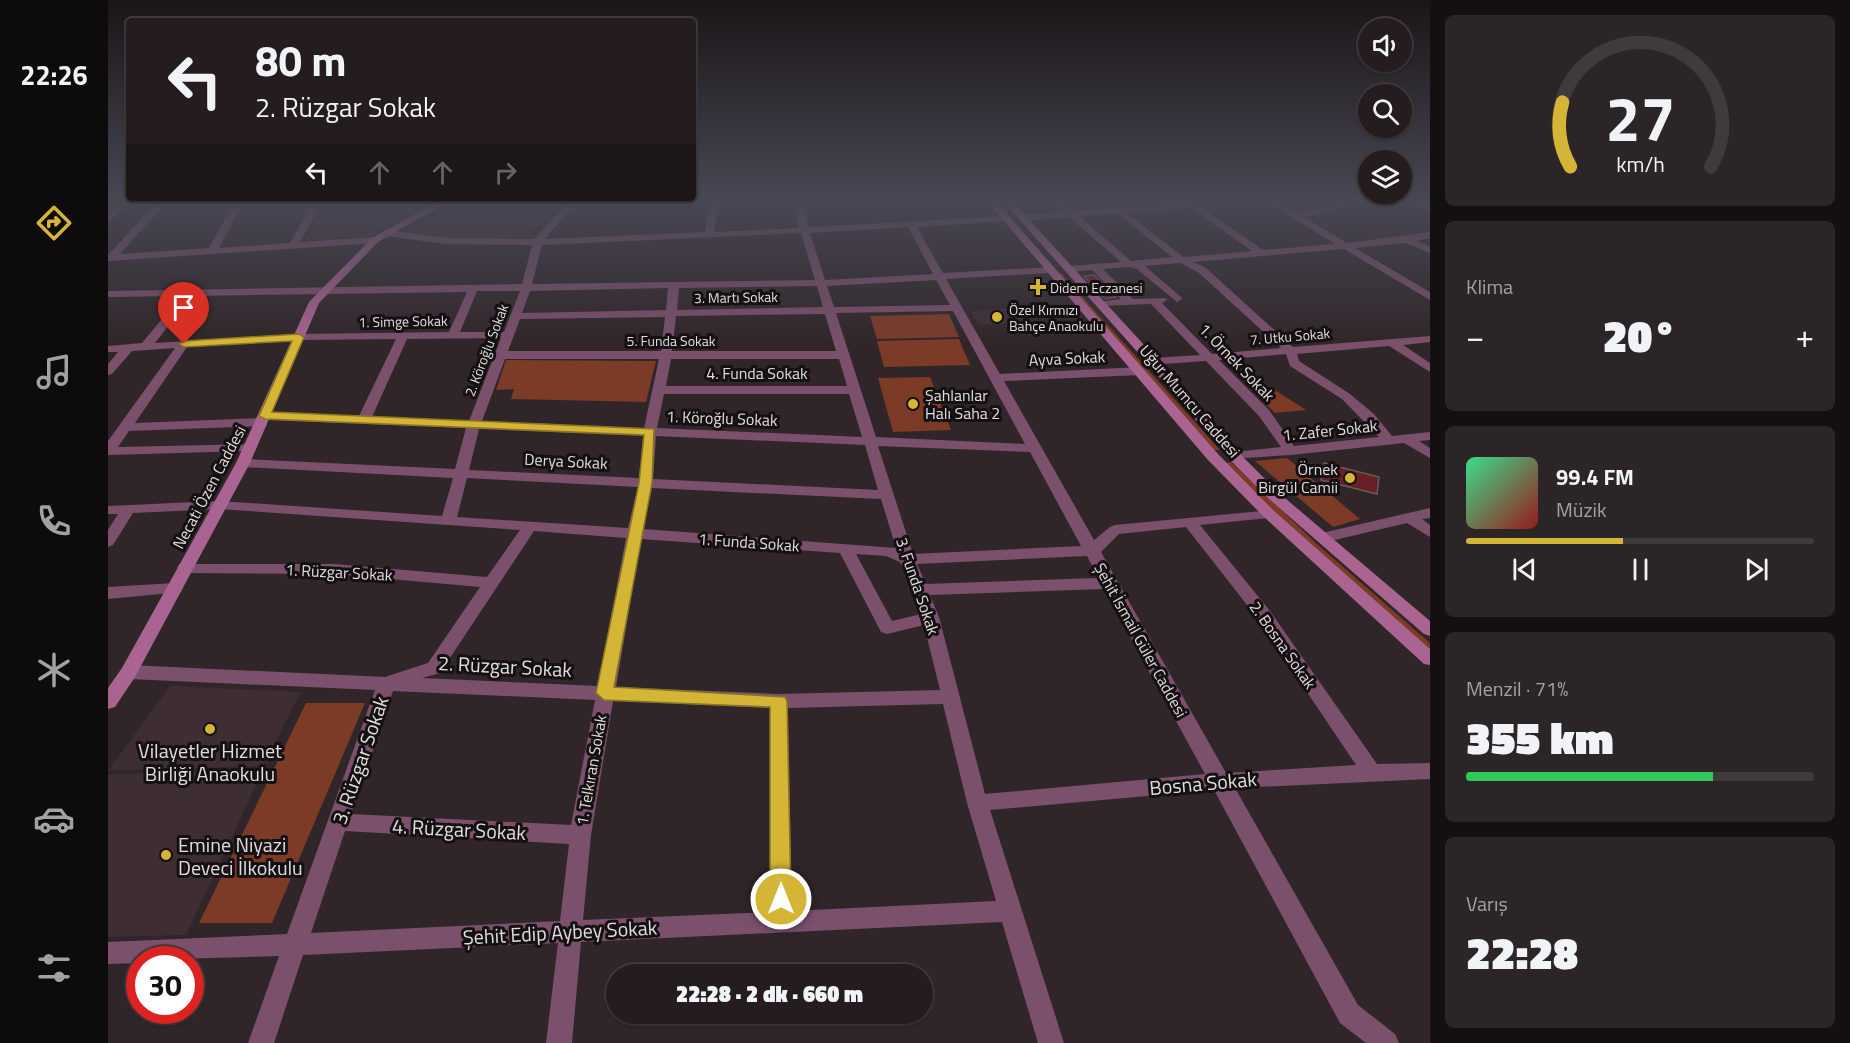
<!DOCTYPE html>
<html lang="tr">
<head>
<meta charset="utf-8">
<style>
	:root { --surface:#241c1f; --page:#2c2528; --text:#f1f3f6; --muted:#a3a1a4; --line:#413a3d; --accent:#d5b535 }
	body { margin:0; font-family:"Titillium Web",sans-serif; background:var(--page); color:var(--text); height:100vh; display:flex; flex-direction:column; font-size:22px; white-space:nowrap }
	* { box-sizing:border-box; margin:0 }
	p { font-size:20px; color:var(--muted) }
	.icon { flex:none; width:33px; height:33px; fill:none; stroke:currentColor; stroke-width:2; stroke-linecap:round; stroke-linejoin:round }
	.map { position:relative; flex:1; overflow:hidden }
	.drawer { display:flex; flex-direction:column; gap:15px; padding:15px; background:#140f11; width:420px }
	.drawer>* { flex:none }
	.hud { position:absolute; left:18px; top:18px; width:570px; height:183px; border-radius:6px; box-shadow:0 2px 4px #0004,0 0 0 2px var(--line); background:#241c1f; color:var(--text); overflow:hidden }
	.buttons { position:absolute; left:1250px; top:18px; display:grid; gap:12px }
	.buttons a { display:grid; place-items:center; width:54px; height:54px; border-radius:50%; background:var(--surface); box-shadow:0 2px 4px #0004,0 0 0 2px var(--line); font-size:30px }
	.speed { position:absolute; left:18px; top:946px; display:flex; gap:12px; font-size:30px; font-weight:700; text-align:center }
	.speed>* { display:grid; place-content:center; width:78px; height:78px; border-radius:50%; background:var(--surface); box-shadow:0 2px 4px #0004,0 0 0 2px var(--line); line-height:1 }
	.speed .limit { border:9px solid #d22; background:#fff; color:#111 }
	.pin { position:absolute; display:grid; place-items:center; width:51px; height:51px; color:#fff; margin:-62px -26px; border-radius:50% 50% 50% 0; rotate:-45deg; box-shadow:0 0 6px #0007 }
	.pin .icon { rotate:45deg }
	.me { position:absolute; width:66px; margin:-33px; rotate:0deg; stroke-linejoin:round; filter:drop-shadow(0 0 4px #0008) }
	.turn { display:flex; align-items:center; gap:21px; height:126px; padding:0 30px; font-size:27px }
	.turn .icon { width:78px; height:78px; stroke-width:2.5 }
	.turn b { display:block; font-size:42px; line-height:51px }
	.lanes { display:flex; align-items:center; height:57px; padding:0 30px; background:#0003; justify-content:center; gap:30px; direction:ltr }
	.lanes .off { opacity:.35 }
	.big { font-size:45px; font-weight:800; line-height:1.1 }
	.drawer .widget { flex:1; display:flex; flex-direction:column; justify-content:center; gap:9px; min-width:0; padding:0 21px; border-radius:9px; background:var(--page) }
	.drawer .dial { align-items:center; gap:0 }
	.dial svg { height:156px; overflow:visible; fill:none; stroke:var(--line); stroke-width:7; stroke-linecap:round; text-anchor:middle }
	.dial text { fill:var(--text); stroke:none }
	.song { display:flex; align-items:center; gap:18px }
	.cover { width:72px; height:72px; border-radius:9px; background:linear-gradient(135deg,hsl(150 70% 55%),hsl(0 70% 35%)) }
	.played { height:6px; border-radius:3px; background:linear-gradient(90deg,var(--accent) 45%,var(--line) 45%) }
	.keys { display:flex; justify-content:space-around; direction:ltr }
	.heat { display:flex; justify-content:space-between; align-items:center; font-size:33px; direction:ltr }
	.charge { height:9px; border-radius:4px; background:linear-gradient(90deg,#34c759 71%,var(--line) 0) }
	.trip { position:absolute; left:498px; top:964px; width:327px; height:60px; border-radius:30px; background:var(--surface); box-shadow:0 2px 4px #0004,0 0 0 2px var(--line); font-weight:800; line-height:60px; text-align:center }
	main { display:flex; flex:1; min-height:0 }
	.tab-bar { display:flex; flex-direction:column; width:108px; justify-content:space-around; align-items:center; background:#0e0b0c; color:var(--muted) }
	.tab-bar .icon { width:42px; height:42px }
	.tab-bar .current { color:var(--accent) }
	.tab-bar b { font-size:27px; color:var(--text) }
	.map>svg:first-child { display:block }
</style>
</head>
<body>
<main>
<nav class="tab-bar">
<b>22:26</b>
<svg class="icon current" aria-label="directions" viewBox="0 0 24 24"><path d="M12 3l9 9-9 9-9-9zM9 14v-3h6M13 9l2 2-2 2"/></svg>
<svg class="icon" aria-label="music" viewBox="0 0 24 24"><path d="M9 18V5l10-2v13"/><circle cx="6" cy="18" r="3"/><circle cx="16" cy="16" r="3"/></svg>
<svg class="icon" aria-label="phone" viewBox="0 0 24 24"><path d="M5 4h4l2 5-3 2q2 4 5 5l2-3 5 2v4C11 20 4 13 5 4z"/></svg>
<svg class="icon" aria-label="climate" viewBox="0 0 24 24"><path d="M12 3v18M4 7l16 10M4 17L20 7"/></svg>
<svg class="icon" aria-label="car" viewBox="0 0 24 24"><path d="M5 17H2v-5l4-1 3-4h7l3 4 3 1v5h-3M9 17h6M6 11h13"/><circle cx="7" cy="17" r="2"/><circle cx="17" cy="17" r="2"/></svg>
<svg class="icon" aria-label="filters" viewBox="0 0 24 24"><path d="M4 7h16M4 17h16"/><circle cx="9" cy="7" r="2"/><circle cx="15" cy="17" r="2"/></svg>
</nav>
<div class="map">
<svg width="1322" height="1043" viewBox="0 0 1322 1043">
	<rect width="100%" height="100%" fill="#302629"/>
	<g fill="#3e2d32">
		<path d="M219,200H323L261,237L197,240Z"/>
		<path d="M352,200H455L418,238H329L296,233Z"/>
		<path d="M907,308L917,323L871,325L862,311Z"/>
		<path d="M62,686L193,692L155,766L0,771Z"/>
		<path d="M155,770L78,935L0,937V774Z"/>
	</g>
	<g fill="#7b3b27">
		<path d="M949,273H953L1112,450H1104Z"/>
		<path d="M841,314L851,337L769,339L762,316Z"/>
		<path d="M851,339L862,365L776,367L769,341Z"/>
		<path d="M398,360L548,361L538,402L403,399L406,389L388,390Z"/>
		<path d="M822,377L843,430L785,432L770,378Z"/>
		<path d="M1167,390L1198,410L1167,413L1146,393Z"/>
		<path d="M1179,458L1252,519L1225,527L1147,461Z"/>
		<path d="M1123,462L1210,545L1322,643V650L1158,506L1116,463Z"/>
		<path d="M198,703H257L164,923H91Z"/>
	</g>
	<g fill="#652126" stroke="#685b5b" stroke-width="1.5">
		<path d="M986,275L1008,297L997,299L976,276Z"/>
		<path d="M1216,463L1271,477L1269,494L1213,480Z"/>
	</g>
	<g fill="none" stroke-linecap="round" stroke-linejoin="round">
		<g fill="#7b506c" fill-rule="evenodd">
			<path d="M14,200H23L0,223V215Z"/>
			<path d="M51,200H89L57,204L12,254L101,248L127,200H136L111,248L182,243L206,200H215L192,242L267,237L272,240L267,243L0,261V255Z"/>
			<path d="M462,200H471L437,239L597,232L603,200H611L606,232L691,228L686,200H694L701,227L900,216V220L897,221L809,227L835,273L942,267L947,270L942,273L838,279L892,374L1032,367L1038,371L1032,375L896,381L986,540L1002,527L1007,525L1165,510L1167,513L1160,518L1092,525L1162,611L1269,764L1322,763V779L1127,788L1250,1005L1287,1034L1291,1043H1258L1232,1023L1106,790L882,810L956,1043H930L894,922L473,942L464,1043H438L450,943L195,955L166,1043H140L171,956L32,960V963L0,964V942L179,934L267,690L21,679L15,677L12,672L15,667L21,665L277,677L320,663L372,587L226,574L77,573L69,568L71,564H226L379,577L412,530L111,509L25,513L5,545L0,547V530L10,514H0V506L111,501L334,516L345,478L135,467L128,463L135,459L347,469L358,428L159,420V425L154,426L21,431L10,447L147,444L149,447L142,451L0,455V441L67,348L24,351L4,374L0,375V364L10,352H0V346L34,343L73,296L0,297V291L414,284L424,245L339,244L278,236L273,233L278,230L339,238L426,239ZM800,227L825,274L717,280L702,233ZM693,233L707,280L424,284L434,245ZM828,280L842,305L726,307L719,286ZM709,286L715,307L569,310L571,288ZM560,288L558,310L414,313L422,291ZM369,291H412L396,332H352ZM359,292L341,332L191,334L47,343L84,296ZM845,311L917,444L768,437L728,313ZM717,314L728,351H564L568,316ZM557,317L553,351H400L412,319ZM393,338L361,421L264,417L299,339ZM288,339L251,416L157,412L152,413V418L27,423L79,347L191,340ZM397,359H551L536,428L374,421ZM563,359H731L739,386H558ZM556,394H741L754,437L549,428ZM371,429L535,436L531,478L361,470ZM548,436L757,445L770,490L545,479ZM770,446L922,452L973,546L805,554ZM359,478L530,487L520,528L349,517ZM544,488L773,499L788,548L535,529ZM1078,527L1150,619L1248,765L1118,773L993,552L1011,534ZM426,531L518,538L490,686L314,678L332,673ZM533,539L732,553L773,632L779,634L816,625L832,690L671,694L508,687ZM748,554L778,556L792,562L813,614L784,621ZM979,556L990,578L818,584L809,564ZM996,589L1097,774L877,794L831,617L822,595ZM285,691L487,700L463,825L243,814ZM505,701L662,708V912L475,920L483,835ZM835,704L859,803L888,901L684,911L680,708ZM237,831L461,844L452,921L203,933Z"/>
			<path d="M943,200H953L966,211L1003,208L994,200H1004L1013,208L1109,200H1151L1147,203L1093,207L1155,250L1227,244L1157,200H1168L1189,213L1251,200H1269L1196,217L1239,243L1322,232V238L1308,241L1322,247V253L1297,243L1247,248L1322,292V300L1236,249L1085,262L1098,268L1185,347L1322,336V342L1295,345L1322,363V372L1281,346L1189,354L1191,361L1242,394L1266,414L1284,436L1322,432V440L1311,441L1322,448V458L1296,443L1183,455L1121,459L1119,456L1121,453L1126,452L1173,447L1151,416L1098,361L1041,365L1039,362L1045,358L1092,355L1043,304L989,306V302L1013,299L984,270L960,272L955,269L960,266L1013,262L961,217L914,221L909,218L914,215L956,212ZM1083,208L1144,251L1075,257L1019,213ZM1009,213L1064,257L1023,261L971,216ZM1072,263L1090,272L1173,348L1104,354L1054,303L1059,300L1058,298L1025,299L995,269L1022,267L1029,269L1069,302L1074,299L1073,297L1037,266ZM1178,354L1182,366L1234,399L1271,437L1186,446L1161,410L1111,360Z"/>
			<path d="M1295,200H1308L1322,206V212Z"/>
			<path d="M1322,508V518L1314,519L1322,525V537L1299,523L1214,543L1206,538L1214,533Z"/>
			<path d="M67,583L73,584L75,588L73,592L0,599V587Z"/>
		</g>
		<g fill="#a96492" fill-rule="evenodd">
			<path d="M332,200H343L270,242L211,303L142,463L27,677L7,707L0,709V688L14,668L128,463L201,302L264,238Z"/>
			<path d="M878,200H887L1110,454L1165,510L1322,649V665L1316,664L1155,516L1100,460Z"/>
			<path d="M894,200H903L1049,359L1131,453L1171,493L1322,621V636L1316,634L1161,499L1121,459L1041,365Z"/>
		</g>
	</g>
	<linearGradient id="sky" x2="0" y2="1"><stop stop-color="#1a1517"/><stop offset="0.58" stop-color="#484754"/><stop offset="1" stop-color="#484754" stop-opacity="0"/></linearGradient>
	<rect width="1322" height="346" fill="url(#sky)"/>
	<path fill="#d5b535" stroke="#8a7622" stroke-width="1.5" d="M191,334L196,337L164,412L546,429L544,483L506,687L677,697L679,701L683,899L680,906L673,909L665,906L662,899V707L496,700L488,693L531,483L536,435L157,419L151,416L184,341L76,347L71,344L76,341Z"/>
	<g fill="#d5b535" stroke="#151011" stroke-width="2">
		<path d="M927 278h6v6h6v6h-6v6h-6v-6h-6v-6h6z"/>
		<circle cx="889" cy="317" r="6"/>
		<circle cx="805" cy="404" r="6"/>
		<circle cx="1242" cy="478" r="6"/>
		<circle cx="102" cy="729" r="6"/>
		<circle cx="58" cy="855" r="6"/>
	</g>
	<g text-anchor="middle" dominant-baseline="central" stroke-width="6" stroke-linejoin="round" paint-order="stroke">
		<g font-size="14" fill="#e2dbdd" stroke="#151011" text-anchor="start">
			<text x="942" y="287">Didem Eczanesi</text>
			<text x="901" y="309">Özel Kırmızı<tspan x="901" dy="16">Bahçe Anaokulu</tspan></text>
		</g>
		<g font-size="14" fill="#e2dbdd" stroke="#151011">
			<text transform="translate(628 297) rotate(-1)">3. Martı Sokak</text>
			<text transform="translate(295 321) rotate(-1)">1. Simge Sokak</text>
			<text transform="translate(1182 336) rotate(-5)">7. Utku Sokak</text>
			<text x="563" y="340">5. Funda Sokak</text>
			<text transform="translate(378 350) rotate(-69)">2. Köroğlu Sokak</text>
		</g>
		<g font-size="16" fill="#e2dbdd" stroke="#151011">
			<text transform="translate(959 358) rotate(-3)">Ayva Sokak</text>
			<text transform="translate(1129 362) rotate(46)">1. Örnek Sokak</text>
			<text x="649" y="373">4. Funda Sokak</text>
			<text transform="translate(1082 401) rotate(49)">Uğur Mumcu Caddesi</text>
			<text transform="translate(614 418) rotate(2)">1. Köroğlu Sokak</text>
			<text transform="translate(1222 430) rotate(-6)">1. Zafer Sokak</text>
			<text transform="translate(458 461) rotate(3)">Derya Sokak</text>
			<text transform="translate(101 487) rotate(-62)">Necati Özen Caddesi</text>
			<text transform="translate(641 542) rotate(4)">1. Funda Sokak</text>
			<text transform="translate(231 572) rotate(3)">1. Rüzgar Sokak</text>
			<text transform="translate(810 586) rotate(71)">3. Funda Sokak</text>
			<text transform="translate(1033 640) rotate(61)">Şehit İsmail Güler Caddesi</text>
			<text transform="translate(1175 645) rotate(55)">2. Bosna Sokak</text>
			<text transform="translate(483 770) rotate(-80)">1. Telkıran Sokak</text>
		</g>
		<g font-size="16" fill="#e2dbdd" stroke="#151011" text-anchor="start">
			<text x="817" y="395">Şahlanlar<tspan x="817" dy="18">Halı Saha 2</tspan></text>
			<text x="1230" y="469" text-anchor="end">Örnek<tspan x="1230" dy="18">Birgül Camii</tspan></text>
		</g>
		<g font-size="20" fill="#e2dbdd" stroke="#151011">
			<text transform="translate(397 666) rotate(3)">2. Rüzgar Sokak</text>
			<text transform="translate(252 760) rotate(-71)">3. Rüzgar Sokak</text>
			<text transform="translate(1095 783) rotate(-5)">Bosna Sokak</text>
			<text transform="translate(351 829) rotate(3)">4. Rüzgar Sokak</text>
			<text transform="translate(452 932) rotate(-3)">Şehit Edip Aybey Sokak</text>
		</g>
		<g font-size="20" fill="#e2dbdd" stroke="#151011">
			<text x="102" y="750">Vilayetler Hizmet<tspan x="102" dy="23">Birliği Anaokulu</tspan></text>
			<text x="70" y="844" text-anchor="start">Emine Niyazi<tspan x="70" dy="23">Deveci İlkokulu</tspan></text>
		</g>
	</g>
</svg>
<div class="buttons">
<a><svg class="icon" aria-label="sound" viewBox="0 0 24 24"><path d="M4 9h4l5-4v14l-5-4H4zM17 9q2 3 0 6"/></svg></a>
<a><svg class="icon" aria-label="search" viewBox="0 0 24 24"><circle cx="10" cy="10" r="6"/><path d="M15 15l6 6"/></svg></a>
<a><svg class="icon" aria-label="layers" viewBox="0 0 24 24"><path d="M12 4l9 5-9 5-9-5zM3 14l9 5 9-5"/></svg></a>
</div>
<div class="speed"><div class="limit">30</div></div>
<div class="pin" style="left:76px;top:344px;background:#d93025"><svg class="icon" aria-label="arrive" viewBox="0 0 24 24"><path d="M6 21V4h12l-3 4 3 4H6"/></svg></div>
<svg class="me" style="left:673px;top:899px" viewBox="-20 -20 40 40"><circle r="17" fill="#d5b535" stroke="#fff" stroke-width="3"/><path d="M0-11L8 9 0 5-8 9z" fill="#fff"/></svg>
<div class="trip">22:28 · 2 dk · 660 m</div>
<div class="hud">
<div class="turn"><svg class="icon" aria-label="left" viewBox="0 0 24 24"><path d="M17 20v-9H6M10 6l-5 5 5 5"/></svg><div><b>80 m</b>2. Rüzgar Sokak</div></div>
<div class="lanes"><svg class="icon" aria-label="left" viewBox="0 0 24 24"><path d="M17 20v-9H6M10 6l-5 5 5 5"/></svg><svg class="icon off" aria-label="ahead" viewBox="0 0 24 24"><path d="M12 20V5M6 11l6-6 6 6"/></svg><svg class="icon off" aria-label="ahead" viewBox="0 0 24 24"><path d="M12 20V5M6 11l6-6 6 6"/></svg><svg class="icon off" aria-label="right" viewBox="0 0 24 24"><path d="M7 20v-9h11M14 6l5 5-5 5"/></svg></div>
</div>
</div>
<section class="drawer">
<div class="widget dial"><svg viewBox="0 0 100 80">
<path d="M14 69A42 42 0 1 1 86 69"/>
<path d="M14 69A42 42 0 0 1 10 36" stroke="#d5b535"/>
<text x="50" y="56" font-size="32" font-weight="700">27</text>
<text x="50" y="72" font-size="11">km/h</text>
</svg></div>
<div class="widget"><p>Klima</p>
<div class="heat"><a>−</a><b class="big">20°</b><a>+</a></div>
</div>
<div class="widget">
<div class="song"><i class="cover"></i><div><b>99.4 FM</b><p>Müzik</p></div></div>
<div class="played"></div>
<div class="keys"><svg class="icon" aria-label="previous" viewBox="0 0 24 24"><path d="M18 5L8 12l10 7zM5 5v14"/></svg><svg class="icon" aria-label="pause" viewBox="0 0 24 24"><path d="M8 5v14M16 5v14"/></svg><svg class="icon" aria-label="next" viewBox="0 0 24 24"><path d="M6 5l10 7-10 7zM19 5v14"/></svg></div>
</div>
<div class="widget"><p>Menzil · 71%</p><b class="big">355 km</b><div class="charge"></div></div>
<div class="widget"><p>Varış</p><b class="big">22:28</b></div>
</section>
</main>
</body>
</html>
